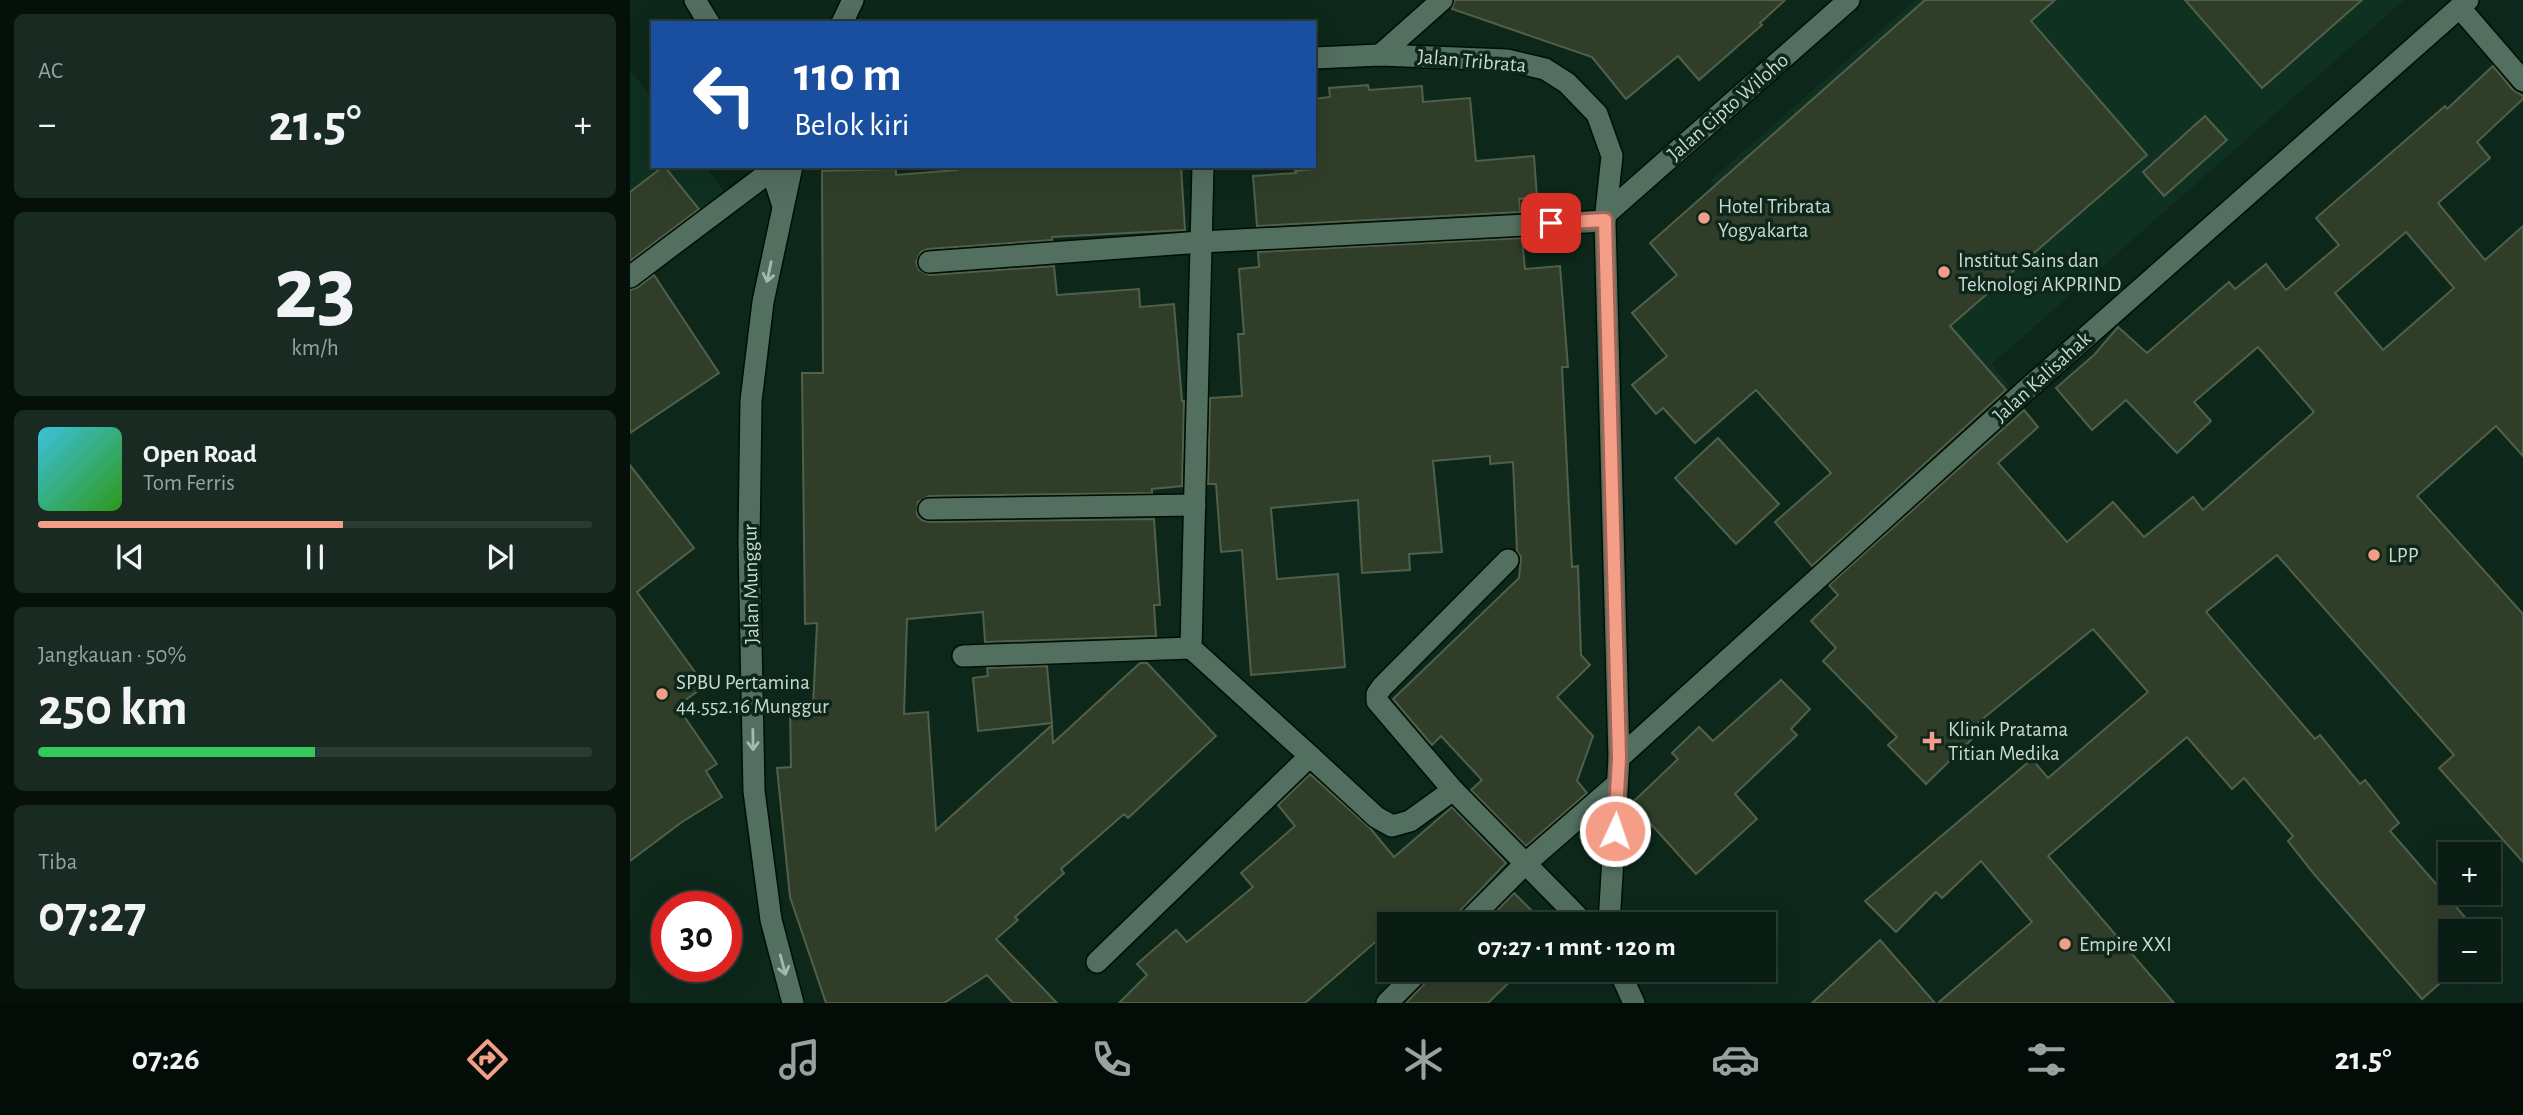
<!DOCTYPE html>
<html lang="id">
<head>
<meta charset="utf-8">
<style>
	:root { --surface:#0a1d14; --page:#182a22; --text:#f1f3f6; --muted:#99a2a0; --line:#2a3b34; --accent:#f49e88 }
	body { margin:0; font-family:"Alegreya Sans",sans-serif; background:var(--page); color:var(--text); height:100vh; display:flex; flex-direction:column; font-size:26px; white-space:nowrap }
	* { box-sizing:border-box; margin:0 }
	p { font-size:23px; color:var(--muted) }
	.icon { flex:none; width:38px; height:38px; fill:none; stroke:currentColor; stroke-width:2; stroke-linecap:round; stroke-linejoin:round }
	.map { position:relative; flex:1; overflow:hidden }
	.panel { display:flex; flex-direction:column; gap:14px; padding:14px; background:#06100b; width:630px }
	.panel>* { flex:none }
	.hud { position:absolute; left:21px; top:21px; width:665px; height:147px; border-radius:0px; box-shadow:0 7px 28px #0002,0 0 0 2px var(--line); background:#1a4fa0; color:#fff; overflow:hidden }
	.fabs { position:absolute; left:1808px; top:842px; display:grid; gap:14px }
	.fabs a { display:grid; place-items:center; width:63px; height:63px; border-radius:0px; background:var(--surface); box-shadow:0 7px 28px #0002,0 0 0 2px var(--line); font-size:35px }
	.speed { position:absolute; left:21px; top:891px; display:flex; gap:14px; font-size:35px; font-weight:700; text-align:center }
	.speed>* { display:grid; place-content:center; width:91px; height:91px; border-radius:50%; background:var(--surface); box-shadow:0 7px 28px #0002,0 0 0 2px var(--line); line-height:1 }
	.speed .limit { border:10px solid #d22; background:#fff; color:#111 }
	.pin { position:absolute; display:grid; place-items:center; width:60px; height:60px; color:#fff; margin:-30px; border-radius:14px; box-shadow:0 4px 10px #0006 }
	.me { position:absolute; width:77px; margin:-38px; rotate:3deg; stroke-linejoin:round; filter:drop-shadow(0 0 5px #0008) }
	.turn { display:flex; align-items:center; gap:24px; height:147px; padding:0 28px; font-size:32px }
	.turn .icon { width:91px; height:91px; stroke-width:2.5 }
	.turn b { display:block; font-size:49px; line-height:60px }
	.big { font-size:52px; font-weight:700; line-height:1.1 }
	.panel .widget { flex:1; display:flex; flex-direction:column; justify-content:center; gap:10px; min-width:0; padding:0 24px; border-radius:10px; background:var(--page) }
	.panel .dial { align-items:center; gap:0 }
	.dial b { font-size:91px; line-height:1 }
	.song { display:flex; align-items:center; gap:21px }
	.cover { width:84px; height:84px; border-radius:10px; background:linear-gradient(135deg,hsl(190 70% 55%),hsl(110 70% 35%)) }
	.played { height:7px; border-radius:4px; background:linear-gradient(90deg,var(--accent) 55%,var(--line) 55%) }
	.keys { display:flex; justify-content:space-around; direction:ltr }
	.heat { display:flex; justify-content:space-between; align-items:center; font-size:38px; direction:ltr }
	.charge { height:10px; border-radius:5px; background:linear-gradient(90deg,#34c759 50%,var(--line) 0) }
	.trip { position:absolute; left:747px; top:912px; width:399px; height:70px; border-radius:0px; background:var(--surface); box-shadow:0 7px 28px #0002,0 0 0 2px var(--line); font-weight:700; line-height:70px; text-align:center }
	.tab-bar { display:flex; height:112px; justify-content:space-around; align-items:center; background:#040c08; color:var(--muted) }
	.tab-bar .icon { width:49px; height:49px }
	.tab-bar .on { color:var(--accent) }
	.tab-bar b { font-size:32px; color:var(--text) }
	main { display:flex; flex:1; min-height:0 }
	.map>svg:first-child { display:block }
</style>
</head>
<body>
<main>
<section class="panel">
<div class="widget"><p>AC</p>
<div class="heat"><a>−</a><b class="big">21.5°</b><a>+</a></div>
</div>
<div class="widget dial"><b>23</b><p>km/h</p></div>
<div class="widget">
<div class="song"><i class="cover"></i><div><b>Open Road</b><p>Tom Ferris</p></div></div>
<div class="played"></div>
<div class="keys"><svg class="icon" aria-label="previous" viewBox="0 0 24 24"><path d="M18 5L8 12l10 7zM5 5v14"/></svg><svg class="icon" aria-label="pause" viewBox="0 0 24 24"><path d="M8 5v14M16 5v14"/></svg><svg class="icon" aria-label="next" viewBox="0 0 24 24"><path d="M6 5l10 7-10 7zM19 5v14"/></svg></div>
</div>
<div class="widget"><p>Jangkauan · 50%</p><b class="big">250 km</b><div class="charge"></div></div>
<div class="widget"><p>Tiba</p><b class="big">07:27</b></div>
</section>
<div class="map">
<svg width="1893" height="1003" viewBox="0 0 1893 1003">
	<rect width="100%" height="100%" fill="#0d271b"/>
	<g fill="#0f3122">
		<path d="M1285,0H1774L1362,364L1380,387L1315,445L1081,180Z"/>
		<path d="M0,70L23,99V166H75L96,194L0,267Z"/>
	</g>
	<g fill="#303e29" stroke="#506049" stroke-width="2" fill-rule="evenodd">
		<path d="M825,0H1155L1130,23L1132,25L1069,80L1048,56L996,99L962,57L822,9Z"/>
		<path d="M1295,0H1425L1401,21L1517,155L1320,326L1376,390L1182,566L1145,522L1201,473L1126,390L1065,443L1033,408L1026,414L1002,385L1037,356L1002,313L1047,275L1020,243Z"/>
		<path d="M1555,0H1732L1632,88Z"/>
		<path d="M1863,66L1883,90L1893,96V99L1847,142L1860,158L1808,203L1855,260L1893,226V456L1866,426L1787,496L1893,614V862L1809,768L1824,755L1647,555L1576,612L1685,739L1690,735L1730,784L1735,780L1769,823L1760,831L1847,931H1820V970H1825L1792,999L1684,874L1658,841L1663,836L1614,778L1602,789L1557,737L1418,856L1544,1003H1308L1402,922L1351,861L1312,898L1306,892L1266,932L1235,901L1402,759L1418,778L1518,692L1463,629L1339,730L1345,736L1296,784L1258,745L1267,737L1193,661L1206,648L1181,621L1208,595L1199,585L1394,410L1408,427L1368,463L1437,542L1483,502L1514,537L1563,497L1573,510L1684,412L1628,347L1564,402L1581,421L1547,453L1496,400L1462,430L1426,388L1465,354L1488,327L1517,353L1599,282L1605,289L1636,264L1656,290L1709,245L1686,218L1815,106L1817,109ZM1776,232L1824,288L1753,350L1705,293Z"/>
		<path d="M738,85L739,90L792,86L793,102L840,98L846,161L904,156L907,197L889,199L890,212L627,226L623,176L666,173L665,171L684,169V99L700,97L699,88Z"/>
		<path d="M1575,116L1597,140L1534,196L1513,172Z"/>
		<path d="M34,166L69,209L0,261V192Z"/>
		<path d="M327,166H551L555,230L422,237V240L298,249L291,252L286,262L289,270L300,275L424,266L427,295L509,289L510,307L544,304L552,401H554L552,486L522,489V493L299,496L288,502L287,515L292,520L299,522L524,519L530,605H524L526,636L355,642L353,612L277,619L274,714L298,712L306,830L422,725L423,743L510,663H517L586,736L498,818L494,814L431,869L434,873L385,917L388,920L366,939L427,1003H383L357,975L314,1003H196L160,897L147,768L161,767L160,706H183L187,623L175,624L172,373H193L192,171L266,169V175L327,170Z"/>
		<path d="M892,238L895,269L930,266L938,367H932L942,567L948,566L951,655L960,665L927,697L963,736L947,781L957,793L896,846L841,790L852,780L811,736L802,745L763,699L889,578L891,557L887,551L883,462L860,464V456L803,461L812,552L779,554L780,570L732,573L728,500L641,508L647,579L708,574L715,667L621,675L612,550L591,552L586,484H578L580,398L612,396L608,334H614L609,269L629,267L628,252Z"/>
		<path d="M24,275L89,373L0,433V290L8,287Z"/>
		<path d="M1088,438L1149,504L1106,544L1045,478Z"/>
		<path d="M0,465L64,548L7,592L75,686L47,706L87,764L76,771L92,797L52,822L0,861Z"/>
		<path d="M417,666L422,723L348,731L343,678L358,676L357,668Z"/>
		<path d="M1151,680L1180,709L1161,729L1167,735L1105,794L1127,819L1066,874L1002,803L1048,759L1042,753L1069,727L1083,741Z"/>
		<path d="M680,774L740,828L764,857L822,807L876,863L826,915L822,924H760V933L758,931L675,1003H489L517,975L507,964L546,930L557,942L623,887L611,873L665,826L648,805Z"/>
		<path d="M884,893L915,924H854Z"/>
		<path d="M1250,940L1305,1003H1182Z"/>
		<path d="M803,970H892L858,1003H776L799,979Z"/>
	</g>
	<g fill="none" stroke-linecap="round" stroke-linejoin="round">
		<g stroke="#001006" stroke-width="24">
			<g id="street">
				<path d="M1830,8L1893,81"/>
				<path d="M750,55L812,0"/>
				<path d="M684,58L750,55L877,60L915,69L937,83L967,114L982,156L975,221L989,758L979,924"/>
				<path d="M573,166L561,648L680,756"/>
				<path d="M976,214L1219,0"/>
				<path d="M299,262L571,242L975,221"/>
				<path d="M0,277L142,170"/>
				<path d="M299,509L565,505"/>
				<path d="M878,560L752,687L747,694V701L823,790L955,924"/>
				<path d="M333,656L561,648"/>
				<path d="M989,758L1394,392L1838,0"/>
				<path d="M835,924L895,864L987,784"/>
				<path d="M467,962L680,756L746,817L762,826L780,821L823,790"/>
				<path d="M989,970L1004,1003"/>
				<path d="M757,1003L790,970"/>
			</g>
		</g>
		<g stroke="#001006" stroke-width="24">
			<g id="secondary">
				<path d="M65,0L79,23"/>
				<path d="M212,23L223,0"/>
				<path d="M140,166L152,203"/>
				<path d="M162,166L133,302L121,401L119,542L124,791L141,920L163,1003"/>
			</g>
		</g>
		<use href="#street" stroke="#536f60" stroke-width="21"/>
		<use href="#secondary" stroke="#536f60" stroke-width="21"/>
	</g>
	<defs><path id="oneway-shaft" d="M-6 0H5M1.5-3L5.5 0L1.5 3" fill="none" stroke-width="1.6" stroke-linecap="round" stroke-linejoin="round" transform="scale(1.75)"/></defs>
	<g stroke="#a6b9ae">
		<use href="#oneway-shaft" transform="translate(139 272) rotate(102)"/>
		<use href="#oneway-shaft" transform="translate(123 740) rotate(89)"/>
		<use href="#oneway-shaft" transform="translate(153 965) rotate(75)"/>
	</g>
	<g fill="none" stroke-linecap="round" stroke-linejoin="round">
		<g stroke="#9f6758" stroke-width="18">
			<path id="route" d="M921,223L975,220L989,758L985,831"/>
		</g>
		<use href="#route" stroke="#f49e88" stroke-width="12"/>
	</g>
	<g fill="#f49e88" stroke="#0d271b" stroke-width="2.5">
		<circle cx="1074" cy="218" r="7"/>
		<circle cx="1314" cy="272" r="7"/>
		<circle cx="1744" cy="555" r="7"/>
		<circle cx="32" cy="694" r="7"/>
		<path d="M1298.5 730.5h7v7h7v7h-7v7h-7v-7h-7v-7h7z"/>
		<circle cx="1435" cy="944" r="7"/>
	</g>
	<g text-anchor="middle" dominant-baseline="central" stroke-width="7" stroke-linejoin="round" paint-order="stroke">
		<g font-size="21" fill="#cad9d0" stroke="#0d271b">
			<text transform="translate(842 61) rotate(5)">Jalan Tribrata</text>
			<text transform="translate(1098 107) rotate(-41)">Jalan Cipto Wiloho</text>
			<text transform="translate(1412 377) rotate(-42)">Jalan Kalisahak</text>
			<text transform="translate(121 584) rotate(-91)">Jalan Munggur</text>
		</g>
		<g font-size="21" fill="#cad9d0" stroke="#0d271b" text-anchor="start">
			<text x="1088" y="206">Hotel Tribrata<tspan x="1088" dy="24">Yogyakarta</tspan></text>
			<text x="1328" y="260">Institut Sains dan<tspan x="1328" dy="24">Teknologi AKPRIND</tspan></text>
			<text x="1758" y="555">LPP</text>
			<text x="46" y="682">SPBU Pertamina<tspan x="46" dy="24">44.552.16 Munggur</tspan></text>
			<text x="1318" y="729">Klinik Pratama<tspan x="1318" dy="24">Titian Medika</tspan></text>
			<text x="1449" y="944">Empire XXI</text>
		</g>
	</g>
</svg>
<div class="fabs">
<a>+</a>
<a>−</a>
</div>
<div class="speed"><div class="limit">30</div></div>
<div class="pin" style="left:921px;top:223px;background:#d93025"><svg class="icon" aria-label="arrive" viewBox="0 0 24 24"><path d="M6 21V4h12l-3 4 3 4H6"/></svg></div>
<svg class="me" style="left:985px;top:831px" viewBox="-20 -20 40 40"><circle r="17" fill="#f49e88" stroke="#fff" stroke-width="3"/><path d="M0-11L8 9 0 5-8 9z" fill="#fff"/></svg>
<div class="trip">07:27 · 1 mnt · 120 m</div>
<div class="hud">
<div class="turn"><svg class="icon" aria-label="left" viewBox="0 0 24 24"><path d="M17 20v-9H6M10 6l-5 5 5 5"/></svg><div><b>110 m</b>Belok kiri</div></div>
</div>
</div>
</main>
<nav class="tab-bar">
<b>07:26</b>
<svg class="icon on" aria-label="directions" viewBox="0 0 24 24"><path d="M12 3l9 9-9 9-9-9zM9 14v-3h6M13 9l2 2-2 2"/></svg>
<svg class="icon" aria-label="music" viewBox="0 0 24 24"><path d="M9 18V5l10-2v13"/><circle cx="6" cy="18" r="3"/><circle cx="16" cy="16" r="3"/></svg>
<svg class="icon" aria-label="phone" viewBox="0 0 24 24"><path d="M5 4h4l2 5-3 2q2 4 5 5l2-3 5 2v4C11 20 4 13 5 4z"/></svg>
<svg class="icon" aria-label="climate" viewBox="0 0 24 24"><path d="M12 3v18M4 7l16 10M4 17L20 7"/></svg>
<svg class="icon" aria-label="car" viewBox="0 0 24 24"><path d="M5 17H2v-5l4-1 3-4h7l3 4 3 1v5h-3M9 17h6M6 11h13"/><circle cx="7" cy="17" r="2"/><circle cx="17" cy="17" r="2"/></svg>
<svg class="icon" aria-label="filters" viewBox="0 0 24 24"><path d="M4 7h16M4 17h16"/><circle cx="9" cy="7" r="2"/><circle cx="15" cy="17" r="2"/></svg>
<b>21.5°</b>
</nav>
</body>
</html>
